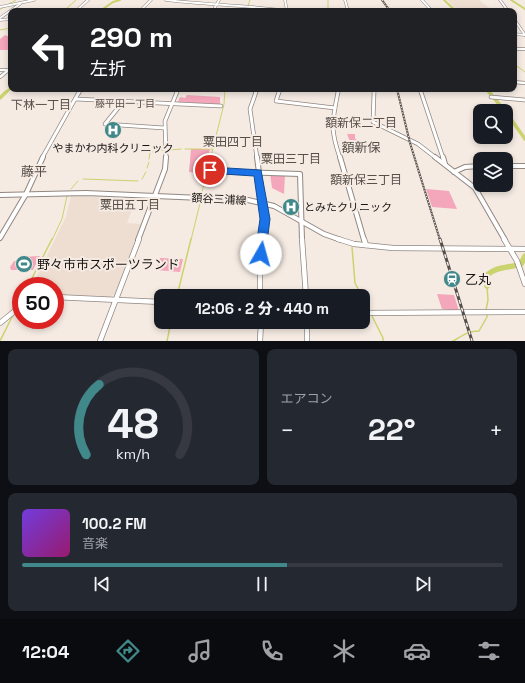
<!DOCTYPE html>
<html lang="ja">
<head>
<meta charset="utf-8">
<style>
	:root { --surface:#171b24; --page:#242831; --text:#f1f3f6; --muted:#9ea1a6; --line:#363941; --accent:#408889 }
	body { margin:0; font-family:"Space Grotesk","Noto Sans JP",sans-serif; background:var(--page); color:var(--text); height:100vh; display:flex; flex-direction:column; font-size:15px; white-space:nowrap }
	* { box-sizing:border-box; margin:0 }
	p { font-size:13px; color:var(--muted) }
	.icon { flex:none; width:22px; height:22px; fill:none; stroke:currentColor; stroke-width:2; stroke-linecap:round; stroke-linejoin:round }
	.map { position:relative; height:341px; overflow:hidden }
	.side { display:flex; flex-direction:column; gap:8px; padding:8px; background:#0d0f14; flex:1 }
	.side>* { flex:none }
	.banner { position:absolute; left:8px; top:8px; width:509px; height:84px; border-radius:8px; box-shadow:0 2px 6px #0003; background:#202124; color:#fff; overflow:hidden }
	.buttons { position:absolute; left:473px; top:104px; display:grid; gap:8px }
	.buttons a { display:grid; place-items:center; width:40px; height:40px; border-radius:8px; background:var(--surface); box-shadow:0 2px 6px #0003; font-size:20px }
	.speed { position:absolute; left:12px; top:277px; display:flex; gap:8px; font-size:20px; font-weight:700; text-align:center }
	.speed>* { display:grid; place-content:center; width:52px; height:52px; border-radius:50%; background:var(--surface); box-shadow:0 2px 6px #0003; line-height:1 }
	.speed .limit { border:6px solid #d22; background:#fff; color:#111 }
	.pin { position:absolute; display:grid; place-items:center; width:34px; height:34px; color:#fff; margin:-17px; border:2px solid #fff; border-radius:50%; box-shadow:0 1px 4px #0007 }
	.me { position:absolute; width:44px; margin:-22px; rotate:7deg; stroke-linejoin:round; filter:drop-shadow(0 0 3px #0008) }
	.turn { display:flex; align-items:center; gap:14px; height:84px; padding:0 16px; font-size:18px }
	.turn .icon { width:52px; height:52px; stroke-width:2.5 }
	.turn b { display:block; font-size:28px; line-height:34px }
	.big { font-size:30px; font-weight:800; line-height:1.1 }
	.side .card { flex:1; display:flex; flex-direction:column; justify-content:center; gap:6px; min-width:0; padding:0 14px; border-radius:8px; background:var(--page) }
	.side .dial { align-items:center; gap:0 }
	.dial svg { height:104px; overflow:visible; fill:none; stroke:var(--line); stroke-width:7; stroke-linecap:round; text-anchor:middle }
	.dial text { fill:var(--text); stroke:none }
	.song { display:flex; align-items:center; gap:12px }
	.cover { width:48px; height:48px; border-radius:6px; background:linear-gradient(135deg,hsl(260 70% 55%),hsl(320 70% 35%)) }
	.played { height:4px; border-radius:2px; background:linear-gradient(90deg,var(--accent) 55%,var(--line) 55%) }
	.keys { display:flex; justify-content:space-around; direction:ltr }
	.heat { display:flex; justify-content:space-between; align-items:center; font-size:22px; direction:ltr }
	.side .tiles { flex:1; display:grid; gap:8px; grid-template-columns:1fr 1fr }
	.card:last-child { grid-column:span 2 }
	.trip { position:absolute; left:154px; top:289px; width:216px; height:40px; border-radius:8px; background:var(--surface); box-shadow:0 2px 6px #0003; font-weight:800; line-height:40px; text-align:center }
	.dock { display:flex; height:64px; justify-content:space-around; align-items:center; background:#090b0e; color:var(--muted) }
	.dock .icon { width:28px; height:28px }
	.dock .on { color:var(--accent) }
	.dock b { font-size:18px; color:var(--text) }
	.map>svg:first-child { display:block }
</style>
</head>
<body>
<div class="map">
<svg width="525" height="341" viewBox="0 0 525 341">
	<rect width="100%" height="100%" fill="#f5ebe3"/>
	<g fill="#eeddd1">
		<path d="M447,0H479L492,10H458Z"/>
		<path d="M71,196L121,198L118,206L133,207L127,223L141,224L115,294L110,297L55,294V286H32L66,217Z"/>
	</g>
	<g fill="#f4a6bb">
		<path d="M5,35L7,36L11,35V50L8,49L10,50H0V39Z"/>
		<path d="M187,95L220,97V104L178,102L180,97L185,98Z"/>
		<path d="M347,134H355V139L364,141L363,152H354Z"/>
		<path d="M191,149H210L204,173L189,172Z"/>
		<path d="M270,173L285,174L284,194L272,188Z"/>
		<path d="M426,189L449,191L457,209L432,207Z"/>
		<path d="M40,256L33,270H11L10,267L14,261H16L19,257Z"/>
		<path d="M160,258L183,259L180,272L156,270Z"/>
		<path d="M437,294L454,295L459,311L442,309Z"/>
	</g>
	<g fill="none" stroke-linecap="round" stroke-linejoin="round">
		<g stroke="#cbd36e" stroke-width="1">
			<path d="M328,0V6"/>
			<path d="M9,4L16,0"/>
			<path d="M328,7V9"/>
			<path d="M1,9L6,6"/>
			<path d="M61,11L66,9L76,0"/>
			<path d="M246,11L250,0"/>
			<path d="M0,30L11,28"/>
			<path d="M514,64L525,72"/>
			<path d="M185,149H212"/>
			<path d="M171,150L181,149"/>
			<path d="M152,152L163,150"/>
			<path d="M149,159L150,153"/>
			<path d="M147,168L149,162"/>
			<path d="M83,179L138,181"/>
			<path d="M142,179L146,172"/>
			<path d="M71,189L78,181"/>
			<path d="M201,196L224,104L225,89"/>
			<path d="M52,240L62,219L67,196"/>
			<path d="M191,240L201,199"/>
		</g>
		<g stroke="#cbd36e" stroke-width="1.5">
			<path d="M352,247L355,283L362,296"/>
			<path d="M28,286L52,239"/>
			<path d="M177,296L191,239"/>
			<path d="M363,298L370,312"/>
			<path d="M18,304L21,300"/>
			<path d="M486,310L488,300L487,286"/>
			<path d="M371,314L383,338V341"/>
			<path d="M0,341L13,315"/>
			<path d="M167,341L171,322"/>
			<path d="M453,341C462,336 468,331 479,331L487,317V314"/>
		</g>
		<g stroke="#cbd36e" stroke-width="2">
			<path d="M444,0L456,11"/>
			<path d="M511,0L525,9"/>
			<path d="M100,11L113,2L120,0"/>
		</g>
		<g stroke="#cbd36e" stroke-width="2.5">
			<path d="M486,89L490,93"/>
			<path d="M5,93L11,88"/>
		</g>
		<g stroke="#cbd36e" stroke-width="3.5">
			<path d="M489,92L505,111"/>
			<path d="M0,98L6,92"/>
			<path d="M506,112L525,139"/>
		</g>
		<path stroke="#cbd36e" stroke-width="5.5" d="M487,286V275C497,266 509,268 521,264L525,256"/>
		<g stroke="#918781" stroke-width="3">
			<g id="secondary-far4">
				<path d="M166,0C207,5 248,5 289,11"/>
				<path d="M285,0L287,11"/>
				<path d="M345,0L348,11"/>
				<path d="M422,0L432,11"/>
				<path d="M500,0L508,11"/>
				<path d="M0,7L34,0"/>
				<path d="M76,11L88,0"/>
				<path d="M140,11L151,0"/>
				<path d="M213,11L219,0"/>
				<path d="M431,11H501"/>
				<path d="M0,18L20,4"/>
				<path d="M514,19L525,35"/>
				<path d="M0,20L11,19"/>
				<path d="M514,34L525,35"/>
			</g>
		</g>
		<g stroke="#918781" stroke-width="4">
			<g id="secondary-far3">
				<path d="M514,49H525"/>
				<path d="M0,70H9"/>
				<path d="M0,77L11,68"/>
				<path d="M514,82L525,83"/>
				<path d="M420,89L421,93"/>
				<path d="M79,93L81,89"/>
				<path d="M176,93L178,89"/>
				<path d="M255,93L257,89"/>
				<path d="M279,93L280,89"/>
				<path d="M338,93L339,89"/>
				<path d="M374,93V89"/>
			</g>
		</g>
		<g stroke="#918781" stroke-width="4.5">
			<g id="secondary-far2">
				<path d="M256,92L250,109L257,158"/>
				<path d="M279,92L276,101L335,108"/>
				<path d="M338,92C332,122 330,129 340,158"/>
				<path d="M374,92L373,122L418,144L436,158"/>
				<path d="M421,92L443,158"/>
				<path d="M491,97L525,100"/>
				<path d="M76,99L221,106"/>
				<path d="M123,102L105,124L164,128"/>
				<path d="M42,158L79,92"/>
				<path d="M166,158L165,121L177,92"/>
			</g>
		</g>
		<g stroke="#918781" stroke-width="6">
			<g id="secondary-far1">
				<path d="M257,157L265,219L263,240"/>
				<path d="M340,157L364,240"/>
				<path d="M435,157L475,188L505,240"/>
				<path d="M443,157L445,164"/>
				<path d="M506,166H525"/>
				<path d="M210,171L300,174L302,240"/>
				<path d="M454,172L465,167L480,166"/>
				<path d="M0,195L86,193L248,200L274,206L324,234L341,240"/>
				<path d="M0,238L26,194L43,157"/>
				<path d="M138,240L165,169L166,157"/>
			</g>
		</g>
		<g stroke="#918781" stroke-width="6">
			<g id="secondary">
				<path d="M302,239L306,296"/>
				<path d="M338,239L354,244L393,248L525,249"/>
				<path d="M364,239L366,245"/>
				<path d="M504,239L517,261L525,284"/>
				<path d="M260,296V264L263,239"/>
				<path d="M55,297L161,302"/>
				<path d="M363,313L525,312"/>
				<path d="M307,322V341"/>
				<path d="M0,323L21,306"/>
				<path d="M100,341L139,239"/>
				<path d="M260,341L261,322"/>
			</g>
		</g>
		<use href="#secondary-far4" stroke="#fff" stroke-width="2"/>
		<use href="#secondary-far3" stroke="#fff" stroke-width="2.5"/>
		<use href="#secondary-far2" stroke="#fff" stroke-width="3"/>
		<use href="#secondary-far1" stroke="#fff" stroke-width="4"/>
		<use href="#secondary" stroke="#fff" stroke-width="4.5"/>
		<g stroke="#544e4b" stroke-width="2">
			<g id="rail-far1">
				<path d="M382,0L390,11"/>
				<path d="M397,89L410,143L440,240"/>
			</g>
		</g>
		<g stroke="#544e4b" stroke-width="3">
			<path id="rail" d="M440,239L472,341"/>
		</g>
		<use href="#rail-far1" stroke="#f5ebe3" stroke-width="1" stroke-dasharray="1.5" stroke-linecap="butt"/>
		<use href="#rail" stroke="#f5ebe3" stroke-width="1.5" stroke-dasharray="4" stroke-linecap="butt"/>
	</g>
	<path fill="#1a73e8" stroke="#114b97" d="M210,167L261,170L270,219L265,258L261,259L257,258L255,254L260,219L254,176L207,173L205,170Z"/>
	<defs>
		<g id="hospital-disc" transform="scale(0.9)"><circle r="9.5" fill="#408889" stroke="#f5ebe3"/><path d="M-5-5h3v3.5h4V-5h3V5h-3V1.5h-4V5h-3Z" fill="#fff"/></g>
		<g id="stadium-disc" transform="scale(0.9)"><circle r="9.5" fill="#408889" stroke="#f5ebe3"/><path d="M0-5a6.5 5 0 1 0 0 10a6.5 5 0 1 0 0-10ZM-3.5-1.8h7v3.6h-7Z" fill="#fff"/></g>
		<g id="station-disc" transform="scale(0.9)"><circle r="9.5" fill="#408889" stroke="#f5ebe3"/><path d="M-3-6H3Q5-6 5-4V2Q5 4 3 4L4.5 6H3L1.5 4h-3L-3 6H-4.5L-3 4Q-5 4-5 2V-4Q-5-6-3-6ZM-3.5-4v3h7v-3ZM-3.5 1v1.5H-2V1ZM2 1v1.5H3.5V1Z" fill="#fff"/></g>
	</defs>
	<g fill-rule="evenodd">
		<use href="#hospital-disc" x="113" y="130"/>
		<use href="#hospital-disc" x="291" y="207"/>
		<use href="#stadium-disc" x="24" y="264"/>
		<use href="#station-disc" x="452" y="279"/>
	</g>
	<g text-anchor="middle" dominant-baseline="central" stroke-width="4" stroke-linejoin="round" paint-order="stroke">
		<g font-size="10" fill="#584f49" stroke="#f5ebe3">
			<text x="125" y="103">藤平田一丁目</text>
		</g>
		<g font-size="11" fill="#171311" stroke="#f5ebe3">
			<text x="113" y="148">やまかわ内科クリニック</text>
			<text x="304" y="207" text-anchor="start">とみたクリニック</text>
		</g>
		<g font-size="11" fill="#171311" stroke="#f5ebe3">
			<text transform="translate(219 199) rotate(3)">額谷三浦線</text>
		</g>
		<g font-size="12" fill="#584f49" stroke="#f5ebe3">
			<text x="41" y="105">下林一丁目</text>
			<text x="361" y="123">額新保二丁目</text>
			<text x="233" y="142">粟田四丁目</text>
			<text x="291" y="159">粟田三丁目</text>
			<text x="366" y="180">額新保三丁目</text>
			<text x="130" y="205">粟田五丁目</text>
		</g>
		<g font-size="13" fill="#584f49" stroke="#f5ebe3">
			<text x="361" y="147">額新保</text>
			<text x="34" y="171">藤平</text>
		</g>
		<g font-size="13" fill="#171311" stroke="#f5ebe3" text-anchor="start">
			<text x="37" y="264">野々市市スポーツランド</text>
			<text x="465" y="279">乙丸</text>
		</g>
	</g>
</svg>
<div class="buttons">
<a><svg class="icon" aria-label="search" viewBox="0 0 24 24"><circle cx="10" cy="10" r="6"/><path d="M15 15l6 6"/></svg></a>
<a><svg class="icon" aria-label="layers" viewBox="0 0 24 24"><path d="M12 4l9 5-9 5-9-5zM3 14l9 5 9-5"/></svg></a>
</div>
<div class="speed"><div class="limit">50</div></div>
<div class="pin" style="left:210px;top:170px;background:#d93025"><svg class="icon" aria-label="arrive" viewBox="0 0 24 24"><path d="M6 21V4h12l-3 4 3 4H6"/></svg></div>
<svg class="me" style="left:261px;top:254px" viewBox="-20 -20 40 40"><circle r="19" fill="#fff"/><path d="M0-13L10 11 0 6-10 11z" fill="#1a73e8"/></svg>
<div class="trip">12:06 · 2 分 · 440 m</div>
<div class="banner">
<div class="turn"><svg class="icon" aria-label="left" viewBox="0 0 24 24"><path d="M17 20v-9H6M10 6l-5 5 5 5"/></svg><div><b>290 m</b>左折</div></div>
</div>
</div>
<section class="side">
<div class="tiles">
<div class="card dial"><svg viewBox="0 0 100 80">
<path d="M14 69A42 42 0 1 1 86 69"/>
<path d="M14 69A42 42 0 0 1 24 15" stroke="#408889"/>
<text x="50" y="56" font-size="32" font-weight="700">48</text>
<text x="50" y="72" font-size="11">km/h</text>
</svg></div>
<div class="card"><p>エアコン</p>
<div class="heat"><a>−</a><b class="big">22°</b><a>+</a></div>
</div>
<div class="card">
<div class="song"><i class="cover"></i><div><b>100.2 FM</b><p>音楽</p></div></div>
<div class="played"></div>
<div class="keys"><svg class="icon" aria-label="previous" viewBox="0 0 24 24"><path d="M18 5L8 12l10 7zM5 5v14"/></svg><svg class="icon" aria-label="pause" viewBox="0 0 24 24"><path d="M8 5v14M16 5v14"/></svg><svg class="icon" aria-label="next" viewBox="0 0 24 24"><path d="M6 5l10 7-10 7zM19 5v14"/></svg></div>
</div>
</div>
</section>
<nav class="dock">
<b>12:04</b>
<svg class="icon on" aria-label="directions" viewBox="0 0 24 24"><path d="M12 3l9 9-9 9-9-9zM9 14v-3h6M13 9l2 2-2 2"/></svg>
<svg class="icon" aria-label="music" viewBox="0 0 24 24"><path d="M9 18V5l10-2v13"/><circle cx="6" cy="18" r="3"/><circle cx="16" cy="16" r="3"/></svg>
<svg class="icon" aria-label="phone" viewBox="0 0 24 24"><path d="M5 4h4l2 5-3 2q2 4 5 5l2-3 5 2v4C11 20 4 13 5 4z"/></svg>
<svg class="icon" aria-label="climate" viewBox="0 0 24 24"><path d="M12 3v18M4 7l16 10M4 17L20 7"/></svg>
<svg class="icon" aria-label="car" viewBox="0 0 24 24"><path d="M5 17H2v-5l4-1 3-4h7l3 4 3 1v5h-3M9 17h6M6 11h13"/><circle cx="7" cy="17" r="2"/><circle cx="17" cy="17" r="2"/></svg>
<svg class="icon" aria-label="filters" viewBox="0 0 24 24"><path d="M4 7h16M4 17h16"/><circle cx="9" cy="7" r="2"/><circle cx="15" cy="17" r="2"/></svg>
</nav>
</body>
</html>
